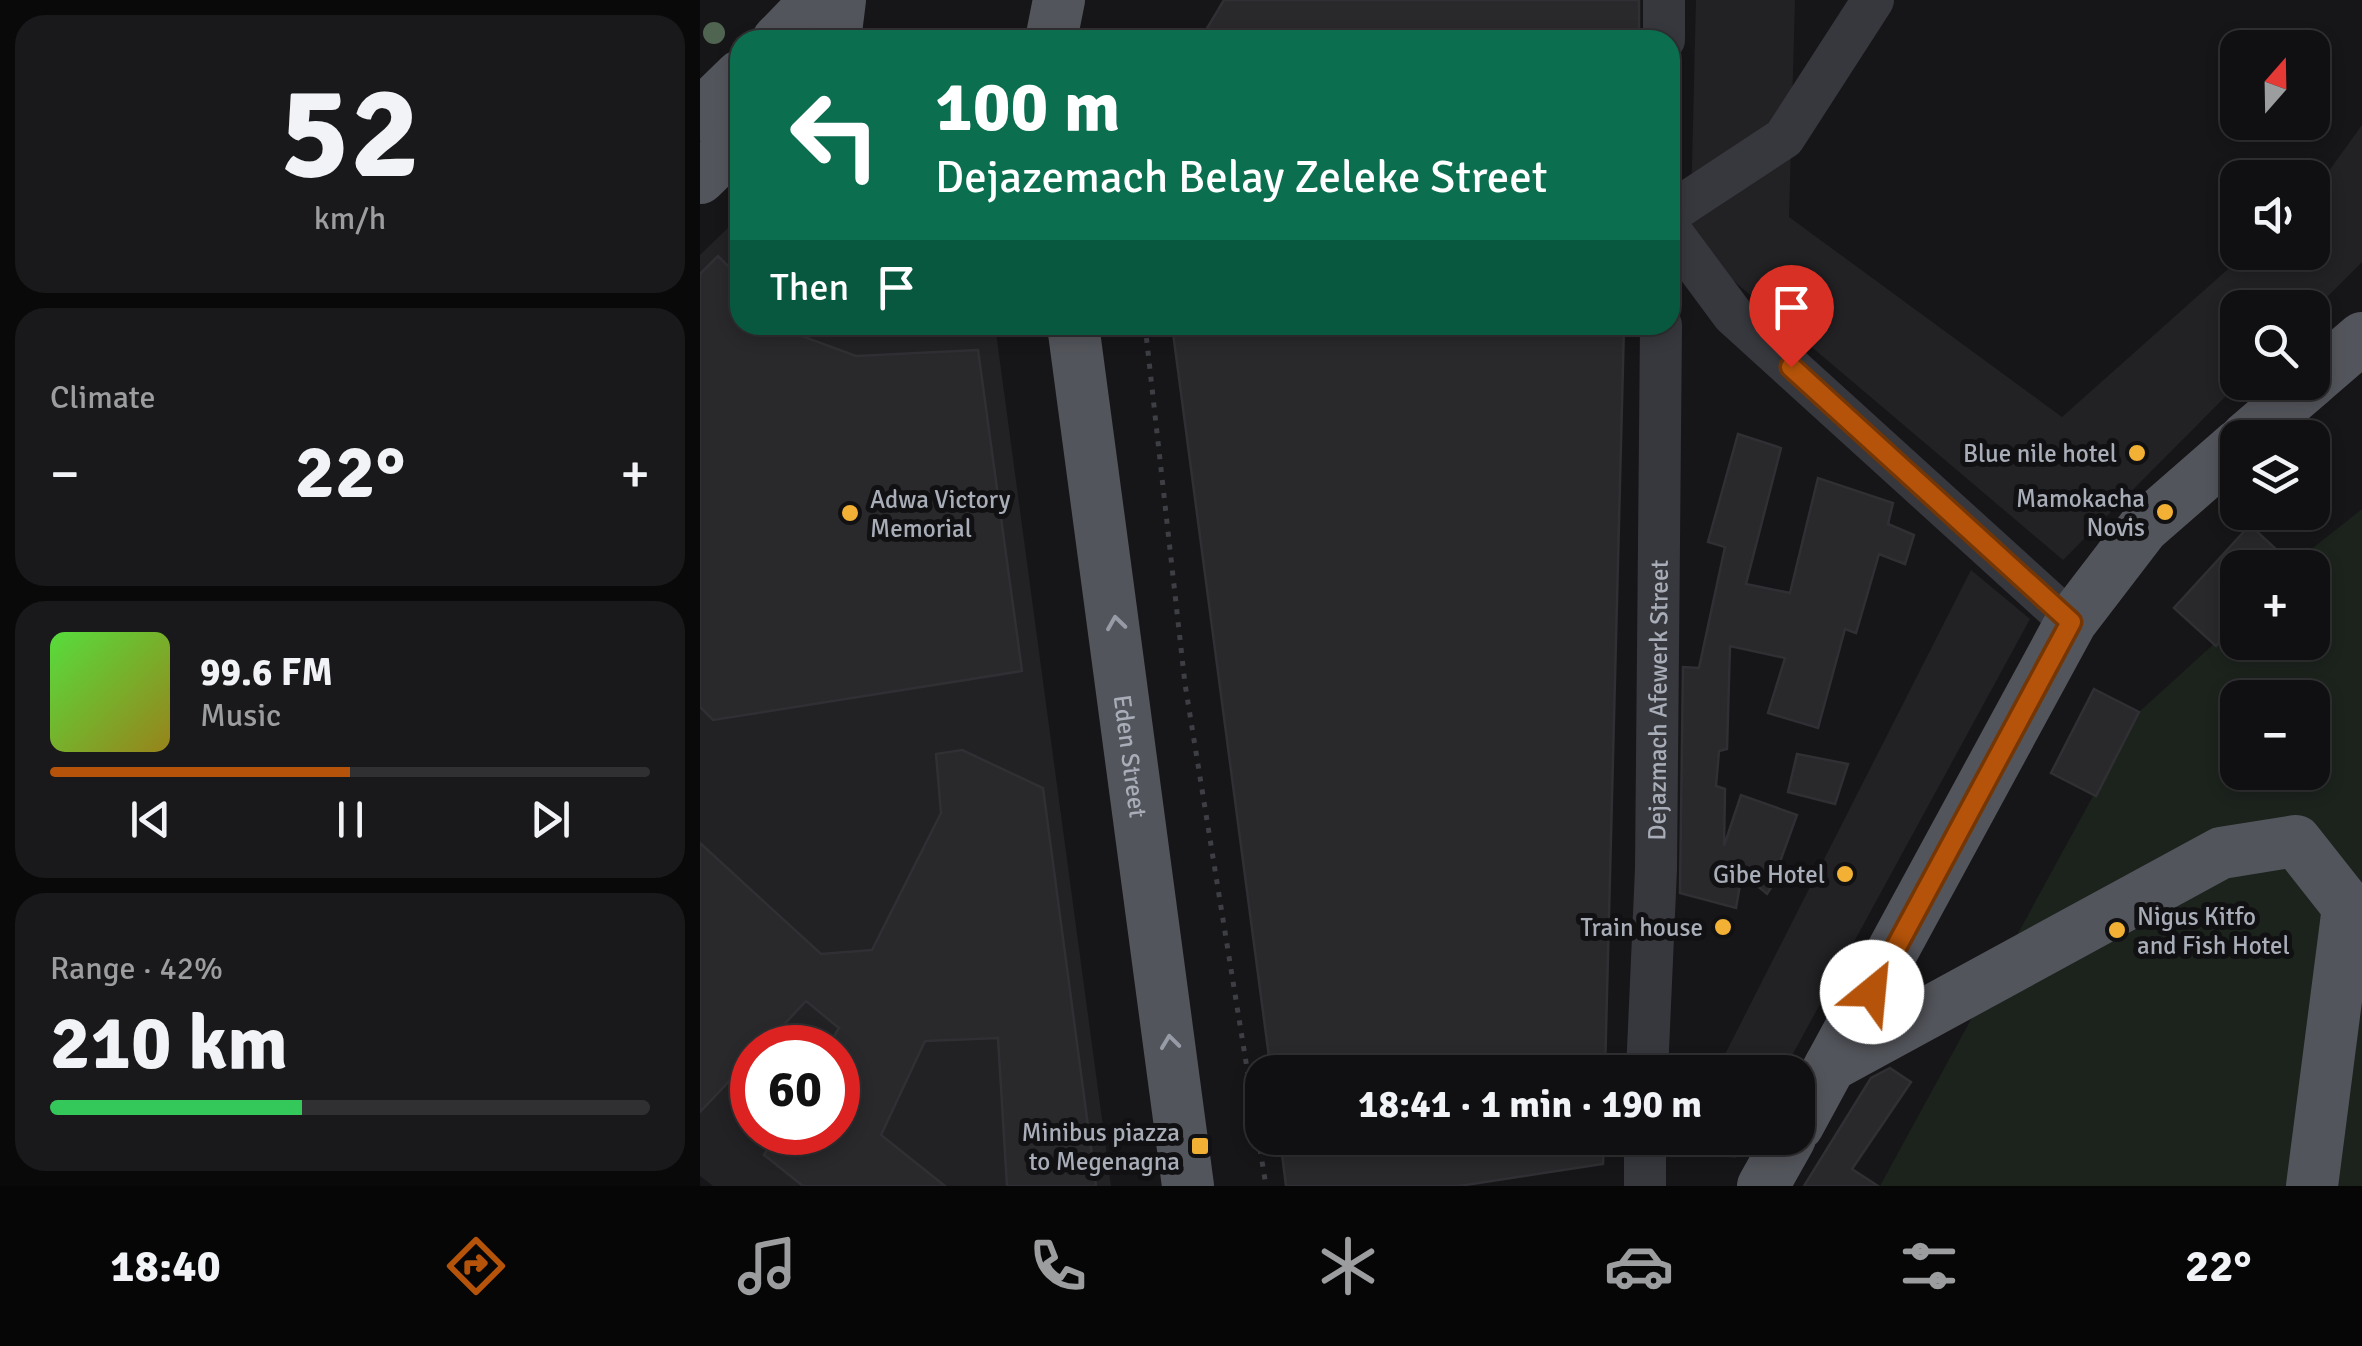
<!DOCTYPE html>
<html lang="en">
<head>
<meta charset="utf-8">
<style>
	:root { --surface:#101012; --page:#19191b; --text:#f1f3f6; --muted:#9c9d9f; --line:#303032; --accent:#b45309 }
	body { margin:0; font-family:Signika,sans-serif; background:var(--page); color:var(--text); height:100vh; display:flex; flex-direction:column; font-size:38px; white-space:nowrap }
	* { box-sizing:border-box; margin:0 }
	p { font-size:32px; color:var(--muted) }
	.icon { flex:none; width:55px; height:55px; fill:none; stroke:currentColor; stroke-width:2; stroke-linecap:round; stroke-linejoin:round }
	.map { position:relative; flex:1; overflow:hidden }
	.details { display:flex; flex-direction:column; gap:15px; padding:15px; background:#09090a; width:700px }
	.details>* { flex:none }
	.top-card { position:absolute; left:30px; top:30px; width:950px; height:305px; border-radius:30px; box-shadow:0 5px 15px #0003,0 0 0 2px var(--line); background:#0b6e4f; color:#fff; overflow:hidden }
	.needle { width:65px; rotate:20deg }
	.tools { position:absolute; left:1520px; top:30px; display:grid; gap:20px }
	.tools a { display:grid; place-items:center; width:110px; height:110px; border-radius:20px; background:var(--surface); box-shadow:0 5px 15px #0003,0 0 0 2px var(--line); font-size:50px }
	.speed { position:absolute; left:30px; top:1025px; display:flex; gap:20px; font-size:50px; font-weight:700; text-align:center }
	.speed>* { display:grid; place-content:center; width:130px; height:130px; border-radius:50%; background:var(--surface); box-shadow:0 5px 15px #0003,0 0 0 2px var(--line); line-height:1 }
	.speed .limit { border:15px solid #d22; background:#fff; color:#111 }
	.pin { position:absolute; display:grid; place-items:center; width:85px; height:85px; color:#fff; margin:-102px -42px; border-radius:50% 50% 50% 0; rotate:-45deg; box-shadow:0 0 10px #0007 }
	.pin .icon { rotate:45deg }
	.me { position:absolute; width:110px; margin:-55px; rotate:28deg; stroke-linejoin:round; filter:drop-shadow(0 0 8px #0008) }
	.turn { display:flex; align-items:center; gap:35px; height:210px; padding:0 40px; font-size:45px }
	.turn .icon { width:130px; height:130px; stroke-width:2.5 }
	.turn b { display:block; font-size:70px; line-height:85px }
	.then { display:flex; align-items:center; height:95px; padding:0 40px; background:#0003; gap:20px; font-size:38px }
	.big { font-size:75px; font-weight:700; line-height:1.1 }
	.details .card { flex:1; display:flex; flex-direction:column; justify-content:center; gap:15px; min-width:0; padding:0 35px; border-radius:30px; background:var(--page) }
	.details .dial { align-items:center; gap:0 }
	.dial b { font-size:130px; line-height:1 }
	.song { display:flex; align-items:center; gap:30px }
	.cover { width:120px; height:120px; border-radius:15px; background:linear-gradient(135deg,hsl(110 70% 55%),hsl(50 70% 35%)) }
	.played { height:10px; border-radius:5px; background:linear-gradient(90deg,var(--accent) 50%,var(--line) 50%) }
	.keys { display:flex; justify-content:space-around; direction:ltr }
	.heat { display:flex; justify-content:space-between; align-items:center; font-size:55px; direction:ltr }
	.charge { height:15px; border-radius:8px; background:linear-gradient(90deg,#34c759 42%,var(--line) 0) }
	.trip { position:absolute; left:545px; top:1055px; width:570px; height:100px; border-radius:30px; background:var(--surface); box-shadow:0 5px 15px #0003,0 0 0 2px var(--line); font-weight:700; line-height:100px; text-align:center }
	.menu { display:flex; height:160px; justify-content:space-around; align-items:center; background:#060607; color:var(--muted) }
	.menu .icon { width:70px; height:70px }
	.menu .current { color:var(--accent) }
	.menu b { font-size:45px; color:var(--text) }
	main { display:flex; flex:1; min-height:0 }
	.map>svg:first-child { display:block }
</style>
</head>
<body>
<main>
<section class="details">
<div class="card dial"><b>52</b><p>km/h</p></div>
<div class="card"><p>Climate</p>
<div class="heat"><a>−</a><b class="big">22°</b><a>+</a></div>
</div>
<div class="card">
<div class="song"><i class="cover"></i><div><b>99.6 FM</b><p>Music</p></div></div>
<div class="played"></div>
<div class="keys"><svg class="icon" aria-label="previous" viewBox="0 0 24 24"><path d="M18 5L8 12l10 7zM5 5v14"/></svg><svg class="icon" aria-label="pause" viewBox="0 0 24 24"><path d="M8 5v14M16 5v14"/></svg><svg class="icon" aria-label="next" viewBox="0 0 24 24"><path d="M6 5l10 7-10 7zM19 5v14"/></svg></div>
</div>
<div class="card"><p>Range · 42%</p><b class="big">210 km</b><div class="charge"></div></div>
</section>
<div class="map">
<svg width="1662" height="1186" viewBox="0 0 1662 1186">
	<rect width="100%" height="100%" fill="#161618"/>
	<g fill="#222225" fill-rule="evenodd">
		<path d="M996,0H1095L1089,217L1362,417L1546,253L1612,252L1613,193L1662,125V262L1613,311L1538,308L1539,383L1363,560L990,244Z"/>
		<path d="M40,216V325H295L411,1186H13L0,1176V255ZM52,1048H138V1132H52Z"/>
		<path d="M1271,570L1330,619L1083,1072H1016Z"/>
		<path d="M983,1138H1048L1036,1158L975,1153Z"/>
	</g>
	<path fill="#1c231d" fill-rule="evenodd" d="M1662,509V1186H1180L1439,712L1537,623L1538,642H1612V568L1589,567ZM1538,698H1612V772H1538Z"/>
	<g fill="#29292c" stroke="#303034" stroke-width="2.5">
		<path d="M524,0H939V40H500Z"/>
		<path d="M18,256L40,278V325H87L96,334L156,356L278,350L322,671L13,720L0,707V274Z"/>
		<path d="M472,325H924L905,1072H571Z"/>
		<path d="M1038,434L1081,448L1046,584L1090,593L1118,478L1193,503L1188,524L1214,535L1205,564L1179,554L1156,633L1145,629L1118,728L1068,713L1085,658L1030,646L1027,749L1019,751L1016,786L1025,789L1024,846L1041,795L1097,815L1077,870L1081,872L1067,894L1042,873L1036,908L980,893L983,667L999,668L1025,547L1008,542Z"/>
		<path d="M1550,525L1596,568H1538V623L1516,646L1474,608Z"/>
		<path d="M1394,689L1439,712L1396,796L1351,773Z"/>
		<path d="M262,750L343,788L396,1186H307L298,1038L225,1041L181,1135L245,1186H103L64,1155L77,1132H138V1048H127L139,1028L106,1001L62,1048H52V1057L0,1112V843L121,954L172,950L241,813L236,754Z"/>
		<path d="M1097,754L1148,764L1135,804L1088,792Z"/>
		<path d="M1190,1068L1211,1082L1152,1169L1178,1186H1104L1171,1078Z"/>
		<path d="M580,1138H904L903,1164L759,1186H586Z"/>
	</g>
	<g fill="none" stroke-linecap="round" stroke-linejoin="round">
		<path stroke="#3d3f44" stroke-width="5" stroke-dasharray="5 8" stroke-linecap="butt" d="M445,325L485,684L566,1186"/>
		<g stroke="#37383d" stroke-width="42">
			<path d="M964,40V0"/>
			<path d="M970,213L1084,138L1173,0"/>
			<path d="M970,230L1033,315L1371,622"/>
			<path id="s1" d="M947,1072L956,869L961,325"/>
			<path d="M945,1138V1186"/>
		</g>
		<g stroke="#53555c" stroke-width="52">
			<path d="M78,40L117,0"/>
			<path d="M135,40L140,0"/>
			<path d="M351,40L359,0"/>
			<path d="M0,115L40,76"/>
			<path d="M0,178L40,139"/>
			<path id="s2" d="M373,325L488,1186"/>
			<path d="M1612,381L1662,338"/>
			<path d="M1546,438L1611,382"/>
			<path d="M1130,1066L1521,853L1596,841L1648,907L1612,1186"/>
			<path d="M1098,1125L1371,622L1443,528L1538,445"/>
			<path d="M1063,1186L1090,1138"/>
		</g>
	</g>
	<circle fill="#506452" cx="14" cy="33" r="11"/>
	<defs><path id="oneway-chevron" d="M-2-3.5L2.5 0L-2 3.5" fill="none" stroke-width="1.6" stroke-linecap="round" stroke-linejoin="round" transform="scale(2.5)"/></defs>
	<g stroke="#979ba6">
		<use href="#oneway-chevron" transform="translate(416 623) rotate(-98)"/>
		<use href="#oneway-chevron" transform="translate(470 1042) rotate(-97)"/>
	</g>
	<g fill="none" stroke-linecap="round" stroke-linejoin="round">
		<g stroke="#753606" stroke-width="25">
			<path id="route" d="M1091,367L1371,622L1172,992"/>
		</g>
		<use href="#route" stroke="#b45309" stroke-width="18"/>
	</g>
	<g fill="#f2b134" stroke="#111113" stroke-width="4">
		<circle cx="1437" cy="453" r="10"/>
		<circle cx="1465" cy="512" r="10"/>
		<circle cx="150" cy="513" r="10"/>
		<circle cx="1145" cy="874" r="10"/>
		<circle cx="1023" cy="927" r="10"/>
		<circle cx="1417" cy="930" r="10"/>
		<rect x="490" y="1136" width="20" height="20" rx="5"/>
	</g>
	<g text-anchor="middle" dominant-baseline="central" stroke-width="10" stroke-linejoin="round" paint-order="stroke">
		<g font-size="25" fill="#a8adb8" stroke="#111113" text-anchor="end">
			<text x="1417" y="453">Blue nile hotel</text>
			<text x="1445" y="498">Mamokacha<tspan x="1445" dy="29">Novis</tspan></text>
			<text x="170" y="499" text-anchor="start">Adwa Victory<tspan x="170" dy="29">Memorial</tspan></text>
			<text x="1125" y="874">Gibe Hotel</text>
			<text x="1437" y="916" text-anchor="start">Nigus Kitfo<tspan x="1437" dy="29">and Fish Hotel</tspan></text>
			<text x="1003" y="927">Train house</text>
			<text x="480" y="1132">Minibus piazza<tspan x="480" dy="29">to Megenagna</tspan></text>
		</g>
		<g font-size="25" fill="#a8adb8" stroke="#111113">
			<text stroke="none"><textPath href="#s1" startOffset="372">Dejazmach Afewerk Street</textPath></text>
			<text stroke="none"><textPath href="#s2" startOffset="435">Eden Street</textPath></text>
		</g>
	</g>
</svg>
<div class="tools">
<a><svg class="needle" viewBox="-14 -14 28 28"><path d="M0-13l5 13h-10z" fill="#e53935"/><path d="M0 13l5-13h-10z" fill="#9c9d9f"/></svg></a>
<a><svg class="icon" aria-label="sound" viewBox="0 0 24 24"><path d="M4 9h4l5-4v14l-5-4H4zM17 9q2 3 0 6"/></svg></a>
<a><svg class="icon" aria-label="search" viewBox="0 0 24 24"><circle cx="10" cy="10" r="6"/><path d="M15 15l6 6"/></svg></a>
<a><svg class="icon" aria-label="layers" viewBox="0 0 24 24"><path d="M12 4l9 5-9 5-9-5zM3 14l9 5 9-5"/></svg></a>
<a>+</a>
<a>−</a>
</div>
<div class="speed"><div class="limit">60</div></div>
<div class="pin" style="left:1091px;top:367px;background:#d93025"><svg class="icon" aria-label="arrive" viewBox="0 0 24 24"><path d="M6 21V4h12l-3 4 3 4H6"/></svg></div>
<svg class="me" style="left:1172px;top:992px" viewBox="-20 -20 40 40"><circle r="19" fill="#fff"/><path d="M0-13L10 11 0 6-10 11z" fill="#b45309"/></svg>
<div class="trip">18:41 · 1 min · 190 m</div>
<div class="top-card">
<div class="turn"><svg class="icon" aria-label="left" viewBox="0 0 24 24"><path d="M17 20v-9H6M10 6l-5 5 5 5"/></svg><div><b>100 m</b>Dejazemach Belay Zeleke Street</div></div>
<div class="then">Then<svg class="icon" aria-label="arrive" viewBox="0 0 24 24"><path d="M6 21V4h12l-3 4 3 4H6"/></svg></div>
</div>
</div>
</main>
<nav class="menu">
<b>18:40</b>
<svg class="icon current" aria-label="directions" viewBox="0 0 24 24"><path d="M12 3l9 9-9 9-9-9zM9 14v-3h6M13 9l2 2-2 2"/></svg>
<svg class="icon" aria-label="music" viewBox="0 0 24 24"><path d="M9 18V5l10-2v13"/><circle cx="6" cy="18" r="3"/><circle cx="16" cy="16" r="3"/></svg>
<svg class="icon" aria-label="phone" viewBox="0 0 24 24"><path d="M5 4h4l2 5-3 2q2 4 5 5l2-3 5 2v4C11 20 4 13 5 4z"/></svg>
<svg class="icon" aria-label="climate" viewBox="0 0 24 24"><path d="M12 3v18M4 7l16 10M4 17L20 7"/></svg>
<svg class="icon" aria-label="car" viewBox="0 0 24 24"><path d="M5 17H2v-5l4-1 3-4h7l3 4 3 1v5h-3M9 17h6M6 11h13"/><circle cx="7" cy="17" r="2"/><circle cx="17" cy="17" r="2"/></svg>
<svg class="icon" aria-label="filters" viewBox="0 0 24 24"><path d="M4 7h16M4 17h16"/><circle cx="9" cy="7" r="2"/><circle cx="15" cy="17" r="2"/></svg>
<b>22°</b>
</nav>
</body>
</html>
